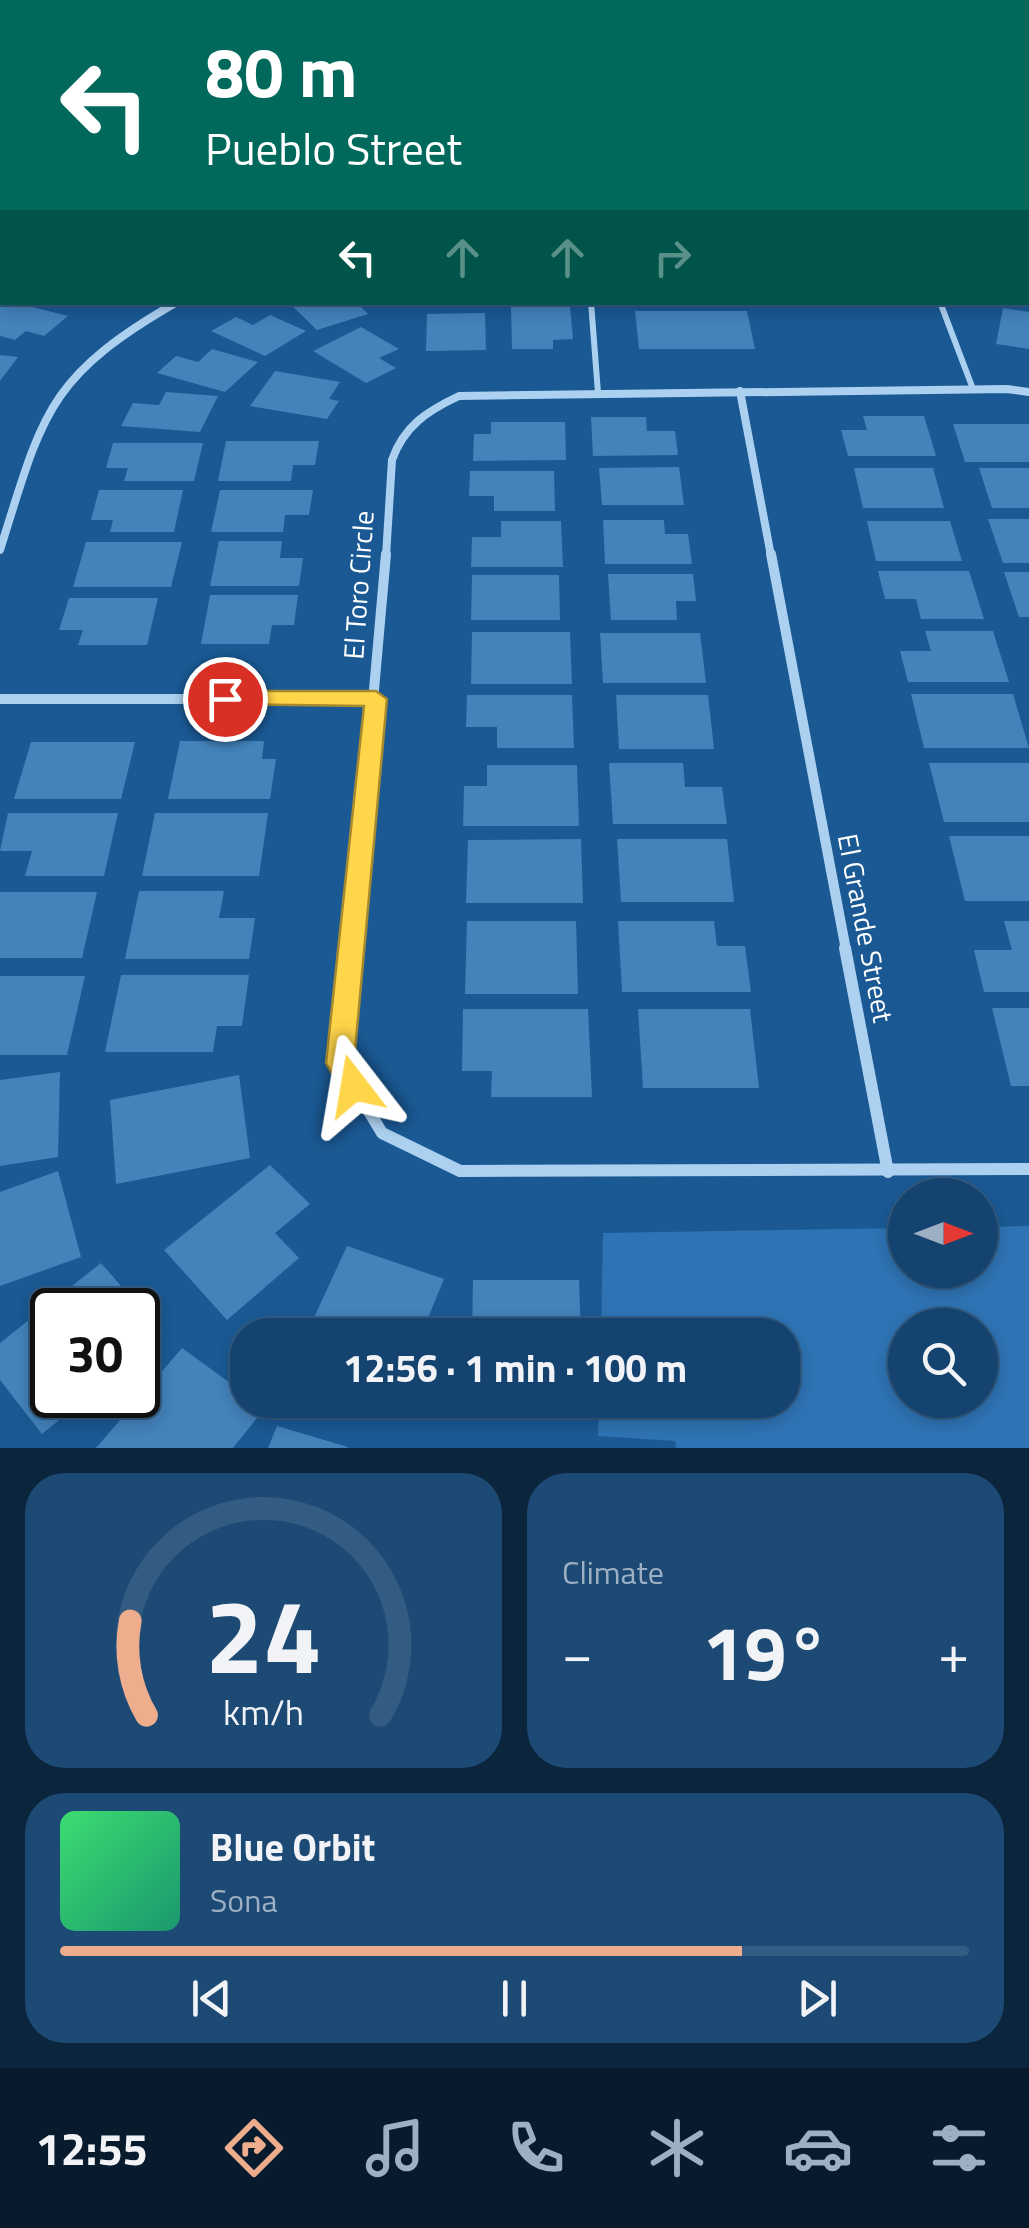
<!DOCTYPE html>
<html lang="en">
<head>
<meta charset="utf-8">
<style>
	:root { --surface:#14436f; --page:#1d4a74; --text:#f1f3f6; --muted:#9db0c3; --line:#335c82; --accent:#eead8d }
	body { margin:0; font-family:"Titillium Web",sans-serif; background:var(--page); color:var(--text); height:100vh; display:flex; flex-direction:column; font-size:38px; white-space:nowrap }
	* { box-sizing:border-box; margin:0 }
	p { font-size:32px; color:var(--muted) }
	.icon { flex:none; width:55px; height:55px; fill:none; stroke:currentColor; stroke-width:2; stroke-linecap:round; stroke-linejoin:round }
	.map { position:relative; height:1448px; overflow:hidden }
	.details { display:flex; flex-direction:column; gap:25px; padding:25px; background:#0b253d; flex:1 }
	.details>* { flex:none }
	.guide { position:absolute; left:0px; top:0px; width:1030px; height:305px; box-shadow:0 5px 15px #0003,0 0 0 2px var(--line); background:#00695c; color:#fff; overflow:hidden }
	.needle { width:65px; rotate:90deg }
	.buttons { position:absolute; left:888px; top:1178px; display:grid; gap:20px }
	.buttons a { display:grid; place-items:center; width:110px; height:110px; border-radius:50%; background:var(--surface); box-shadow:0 5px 15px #0003,0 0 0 2px var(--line); font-size:50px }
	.speed { position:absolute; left:30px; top:1288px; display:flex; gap:20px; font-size:50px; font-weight:700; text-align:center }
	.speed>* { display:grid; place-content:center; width:130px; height:130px; border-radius:50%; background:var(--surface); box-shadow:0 5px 15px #0003,0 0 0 2px var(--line); line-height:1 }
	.speed .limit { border:5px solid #111; border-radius:15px; background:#fff; color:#111 }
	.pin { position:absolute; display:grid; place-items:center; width:85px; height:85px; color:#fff; margin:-42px; border:5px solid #fff; border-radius:50%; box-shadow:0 2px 10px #0007 }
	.me { position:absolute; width:110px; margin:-55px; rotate:346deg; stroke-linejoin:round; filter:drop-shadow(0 0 8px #0008) }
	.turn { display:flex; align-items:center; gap:35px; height:210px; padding:0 40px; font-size:45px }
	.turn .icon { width:130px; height:130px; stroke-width:2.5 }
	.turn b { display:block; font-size:70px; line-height:85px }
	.lanes { display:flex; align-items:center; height:95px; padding:0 40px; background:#0003; justify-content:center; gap:50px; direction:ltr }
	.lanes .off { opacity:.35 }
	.big { font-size:75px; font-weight:700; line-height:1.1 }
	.details .card { flex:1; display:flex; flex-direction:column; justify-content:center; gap:15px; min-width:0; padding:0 35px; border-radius:40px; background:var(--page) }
	.details .dial { align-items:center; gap:0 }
	.dial svg { height:260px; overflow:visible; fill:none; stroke:var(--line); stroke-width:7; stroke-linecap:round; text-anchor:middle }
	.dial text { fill:var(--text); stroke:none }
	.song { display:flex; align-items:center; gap:30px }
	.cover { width:120px; height:120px; border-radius:15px; background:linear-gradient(135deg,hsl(140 70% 55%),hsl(160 70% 35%)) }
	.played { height:10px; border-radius:5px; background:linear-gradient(90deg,var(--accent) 75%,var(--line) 75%) }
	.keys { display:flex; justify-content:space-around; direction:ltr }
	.heat { display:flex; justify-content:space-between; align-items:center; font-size:55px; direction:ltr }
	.details .tiles { flex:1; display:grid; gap:25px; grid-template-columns:1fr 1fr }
	.card:last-child { grid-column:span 2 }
	.trip { position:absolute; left:230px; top:1318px; width:570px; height:100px; border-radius:40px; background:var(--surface); box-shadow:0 5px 15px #0003,0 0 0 2px var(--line); font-weight:700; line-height:100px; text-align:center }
	.tab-bar { display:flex; height:160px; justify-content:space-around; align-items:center; background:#081b2c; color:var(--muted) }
	.tab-bar .icon { width:70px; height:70px }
	.tab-bar .current { color:var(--accent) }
	.tab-bar b { font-size:45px; color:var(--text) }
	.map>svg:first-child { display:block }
</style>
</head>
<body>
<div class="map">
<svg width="1029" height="1448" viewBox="0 0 1029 1448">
	<rect width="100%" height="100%" fill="#1a5994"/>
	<path fill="#2e73b3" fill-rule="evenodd" d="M1029,1226V1448H676L675,1441L598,1436L599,1400H782V1335H601L603,1233L905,1228V1270H980V1227ZM905,1325H980V1400H905Z"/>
	<g fill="#4382bb">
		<path d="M5,302H13L68,316L44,336L26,331L15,340L0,336V306Z"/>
		<path d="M288,302H356L368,314L317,330Z"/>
		<path d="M511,306H570L573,339L553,340V349H512Z"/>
		<path d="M1003,308L1029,312V349L996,344Z"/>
		<path d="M635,311H747L755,349H639Z"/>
		<path d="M485,313L486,350L426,351L427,314Z"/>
		<path d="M270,315L306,331L265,356L211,331L236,317L253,325Z"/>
		<path d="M361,327L399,349L379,358L396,368L366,383L313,351Z"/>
		<path d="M212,349L258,362L225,392L157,373L176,356L198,362Z"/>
		<path d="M0,355L18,357L0,381Z"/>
		<path d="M275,371L340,382L329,399L339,401L327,419L250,406Z"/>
		<path d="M166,392L218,396L200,432L121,426L133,403L159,405Z"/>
		<path d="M863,416H924L936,456H848L841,430H867Z"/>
		<path d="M591,417H646L647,431H675L678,455L593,456Z"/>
		<path d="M491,422H565L566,460L473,461L474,434H491Z"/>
		<path d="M953,424H1029V462H965Z"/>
		<path d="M226,441H319L315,465H293L291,481H218Z"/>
		<path d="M113,443H203L194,481H124L128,468H106Z"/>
		<path d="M679,467L684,505H602L599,468Z"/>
		<path d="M854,468H933L944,508H863Z"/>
		<path d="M979,468H1029V508H992Z"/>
		<path d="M470,471H554L555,511H494V496H469Z"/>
		<path d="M99,490H183L174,532H110L113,520H91Z"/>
		<path d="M220,490H313L309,515H285L283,532H211Z"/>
		<path d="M988,519H1029V563H1003Z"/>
		<path d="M603,520H664L665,534H688L692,564H605Z"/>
		<path d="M501,521H561L563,567H471L472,537H501Z"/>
		<path d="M867,521H950L962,561H876Z"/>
		<path d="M219,541H282L280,558H303L299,586H210Z"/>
		<path d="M86,542H182L171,587H73Z"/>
		<path d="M878,571H969L984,619H921L916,599H885Z"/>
		<path d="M1004,572H1029V617H1019Z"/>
		<path d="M608,574H693L696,601H676L677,620H611Z"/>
		<path d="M472,575H559L560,620H471Z"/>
		<path d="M210,595H298L294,625H272L269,644H201Z"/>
		<path d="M69,598H158L147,645H78L83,630H59Z"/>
		<path d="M925,631H993L1009,682H908L900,651H931Z"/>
		<path d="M472,632H570L572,684H471Z"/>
		<path d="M600,633H700L706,683H603Z"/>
		<path d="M911,694H1013L1029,748H924Z"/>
		<path d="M467,695H572L574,748H497V727H466Z"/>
		<path d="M616,695H708L714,749H619Z"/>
		<path d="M180,741H264L262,759H276L270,799H168Z"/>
		<path d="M31,742H135L121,799H14Z"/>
		<path d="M609,763H683L685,787H722L727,824H613Z"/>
		<path d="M929,763H1029V822H944Z"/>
		<path d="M487,765H577L579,826H463L464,786H487Z"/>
		<path d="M8,813H118L104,876H25L32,851H0Z"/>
		<path d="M155,813H268L259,876H142Z"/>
		<path d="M949,836H1029V901H965Z"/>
		<path d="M581,839L583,903H466L468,840Z"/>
		<path d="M617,839H727L734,902H621Z"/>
		<path d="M139,891H224L219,918H255L249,959H125Z"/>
		<path d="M0,892H97L82,958H0Z"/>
		<path d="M467,921H576L578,994H465Z"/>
		<path d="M618,921H714L717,946H745L751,992H622Z"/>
		<path d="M1004,921H1029V992H984L974,950H1012Z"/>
		<path d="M121,975H249L242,1026H217L213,1052H105Z"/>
		<path d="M0,976H85L67,1055H0Z"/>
		<path d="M992,1008H1029V1086H1011Z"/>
		<path d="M463,1009H588L592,1097H491L492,1071H462Z"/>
		<path d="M638,1009H750L759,1088H643Z"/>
		<path d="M60,1072L58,1157L0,1166V1080Z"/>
		<path d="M239,1075L250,1158L116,1184L110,1100Z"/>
		<path d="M270,1165L310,1204L275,1233L299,1258L227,1320L164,1250Z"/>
		<path d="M58,1171L81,1257L0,1286V1192Z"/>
		<path d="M347,1246L444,1279L421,1335H306Z"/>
		<path d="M101,1263L163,1334L138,1356V1310H52V1395H90L42,1434L0,1380V1343Z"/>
		<path d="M473,1280H579L581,1335H472Z"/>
		<path d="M182,1348L248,1396V1400L265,1408L233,1448H96Z"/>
		<rect x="470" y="1400" width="113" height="17"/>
		<path d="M277,1426L348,1447V1448H268Z"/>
	</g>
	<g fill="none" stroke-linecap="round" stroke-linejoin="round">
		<g stroke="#acd0f0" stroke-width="6">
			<path d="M591,302L598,393"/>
			<path d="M940,302L973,389"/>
		</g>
		<g stroke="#acd0f0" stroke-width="8">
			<path d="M740,391L771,556"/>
			<path d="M0,550C43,413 47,377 177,302"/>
			<path d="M386,556L392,460C404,426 427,411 459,396L1007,389L1029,392"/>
		</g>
		<g stroke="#acd0f0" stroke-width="10">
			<path d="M771,554L846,950"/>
			<path d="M0,699H376"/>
			<path d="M351,950L386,554"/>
		</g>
		<g stroke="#acd0f0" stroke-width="12">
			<path d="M351,948L340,1063L382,1133L460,1171L1029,1169"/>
			<path d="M845,948L888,1172"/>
		</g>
		<g fill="#acd0f0" fill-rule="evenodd">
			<rect x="1028" y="126" width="1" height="6"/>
			<rect x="0" y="130" width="2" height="6"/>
		</g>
	</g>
	<path fill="#ffd54a" stroke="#a68a30" stroke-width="2.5" d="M225,691H376L387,699L354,1062L368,1086L364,1095L354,1098L344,1095L326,1063L364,706L217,704L214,699Z"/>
	<g text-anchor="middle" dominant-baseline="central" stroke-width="10" stroke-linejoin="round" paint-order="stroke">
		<g font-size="28" fill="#fff" stroke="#1a5994">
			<text transform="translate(358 585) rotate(-86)">El Toro Circle</text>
			<text transform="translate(866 928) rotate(79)">El Grande Street</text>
		</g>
	</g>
</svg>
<div class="buttons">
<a><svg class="needle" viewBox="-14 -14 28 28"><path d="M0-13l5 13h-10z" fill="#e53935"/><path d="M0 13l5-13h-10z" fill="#9db0c3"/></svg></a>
<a><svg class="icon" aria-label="search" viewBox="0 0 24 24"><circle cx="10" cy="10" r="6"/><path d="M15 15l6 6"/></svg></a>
</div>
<div class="speed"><div class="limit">30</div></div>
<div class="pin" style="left:225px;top:699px;background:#d93025"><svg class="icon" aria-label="arrive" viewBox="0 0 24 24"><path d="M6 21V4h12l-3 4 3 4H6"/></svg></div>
<svg class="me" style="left:354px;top:1086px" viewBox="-20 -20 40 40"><path d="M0-17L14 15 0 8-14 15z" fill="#ffd54a" stroke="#fff" stroke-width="4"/></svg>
<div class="trip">12:56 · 1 min · 100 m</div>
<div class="guide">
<div class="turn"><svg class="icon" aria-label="left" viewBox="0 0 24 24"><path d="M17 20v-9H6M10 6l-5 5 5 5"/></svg><div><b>80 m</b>Pueblo Street</div></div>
<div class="lanes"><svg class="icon" aria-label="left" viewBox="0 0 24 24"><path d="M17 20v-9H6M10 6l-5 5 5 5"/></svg><svg class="icon off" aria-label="ahead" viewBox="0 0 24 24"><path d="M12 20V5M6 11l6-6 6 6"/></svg><svg class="icon off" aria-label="ahead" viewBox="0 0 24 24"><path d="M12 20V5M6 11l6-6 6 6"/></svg><svg class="icon off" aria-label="right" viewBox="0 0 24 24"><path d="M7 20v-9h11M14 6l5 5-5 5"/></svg></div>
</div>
</div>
<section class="details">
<div class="tiles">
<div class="card dial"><svg viewBox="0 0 100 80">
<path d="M14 69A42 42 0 1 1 86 69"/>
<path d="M14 69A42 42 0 0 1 9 40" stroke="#eead8d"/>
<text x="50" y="56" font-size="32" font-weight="700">24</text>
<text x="50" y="72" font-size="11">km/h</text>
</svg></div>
<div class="card"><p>Climate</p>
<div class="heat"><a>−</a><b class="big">19°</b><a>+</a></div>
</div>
<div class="card">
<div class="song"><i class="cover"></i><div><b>Blue Orbit</b><p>Sona</p></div></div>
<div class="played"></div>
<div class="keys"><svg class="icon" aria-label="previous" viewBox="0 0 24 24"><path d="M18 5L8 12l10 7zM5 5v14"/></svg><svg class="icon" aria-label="pause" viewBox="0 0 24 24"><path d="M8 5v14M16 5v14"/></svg><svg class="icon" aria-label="next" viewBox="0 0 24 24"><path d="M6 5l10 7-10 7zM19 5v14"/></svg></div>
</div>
</div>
</section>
<nav class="tab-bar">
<b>12:55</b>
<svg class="icon current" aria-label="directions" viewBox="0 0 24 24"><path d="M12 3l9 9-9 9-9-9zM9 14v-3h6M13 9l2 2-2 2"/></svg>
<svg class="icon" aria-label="music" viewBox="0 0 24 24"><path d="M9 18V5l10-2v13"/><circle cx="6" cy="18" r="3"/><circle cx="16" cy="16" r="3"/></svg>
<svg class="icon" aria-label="phone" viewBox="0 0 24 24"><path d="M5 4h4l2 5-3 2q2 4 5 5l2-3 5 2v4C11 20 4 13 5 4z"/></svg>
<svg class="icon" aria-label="climate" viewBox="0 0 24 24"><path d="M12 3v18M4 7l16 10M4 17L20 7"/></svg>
<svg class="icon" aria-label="car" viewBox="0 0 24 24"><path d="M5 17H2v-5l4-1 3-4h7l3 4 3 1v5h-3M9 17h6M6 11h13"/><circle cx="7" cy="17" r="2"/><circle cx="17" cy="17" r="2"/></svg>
<svg class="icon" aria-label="filters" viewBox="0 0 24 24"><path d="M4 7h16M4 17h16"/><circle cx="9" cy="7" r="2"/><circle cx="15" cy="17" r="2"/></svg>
</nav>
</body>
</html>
